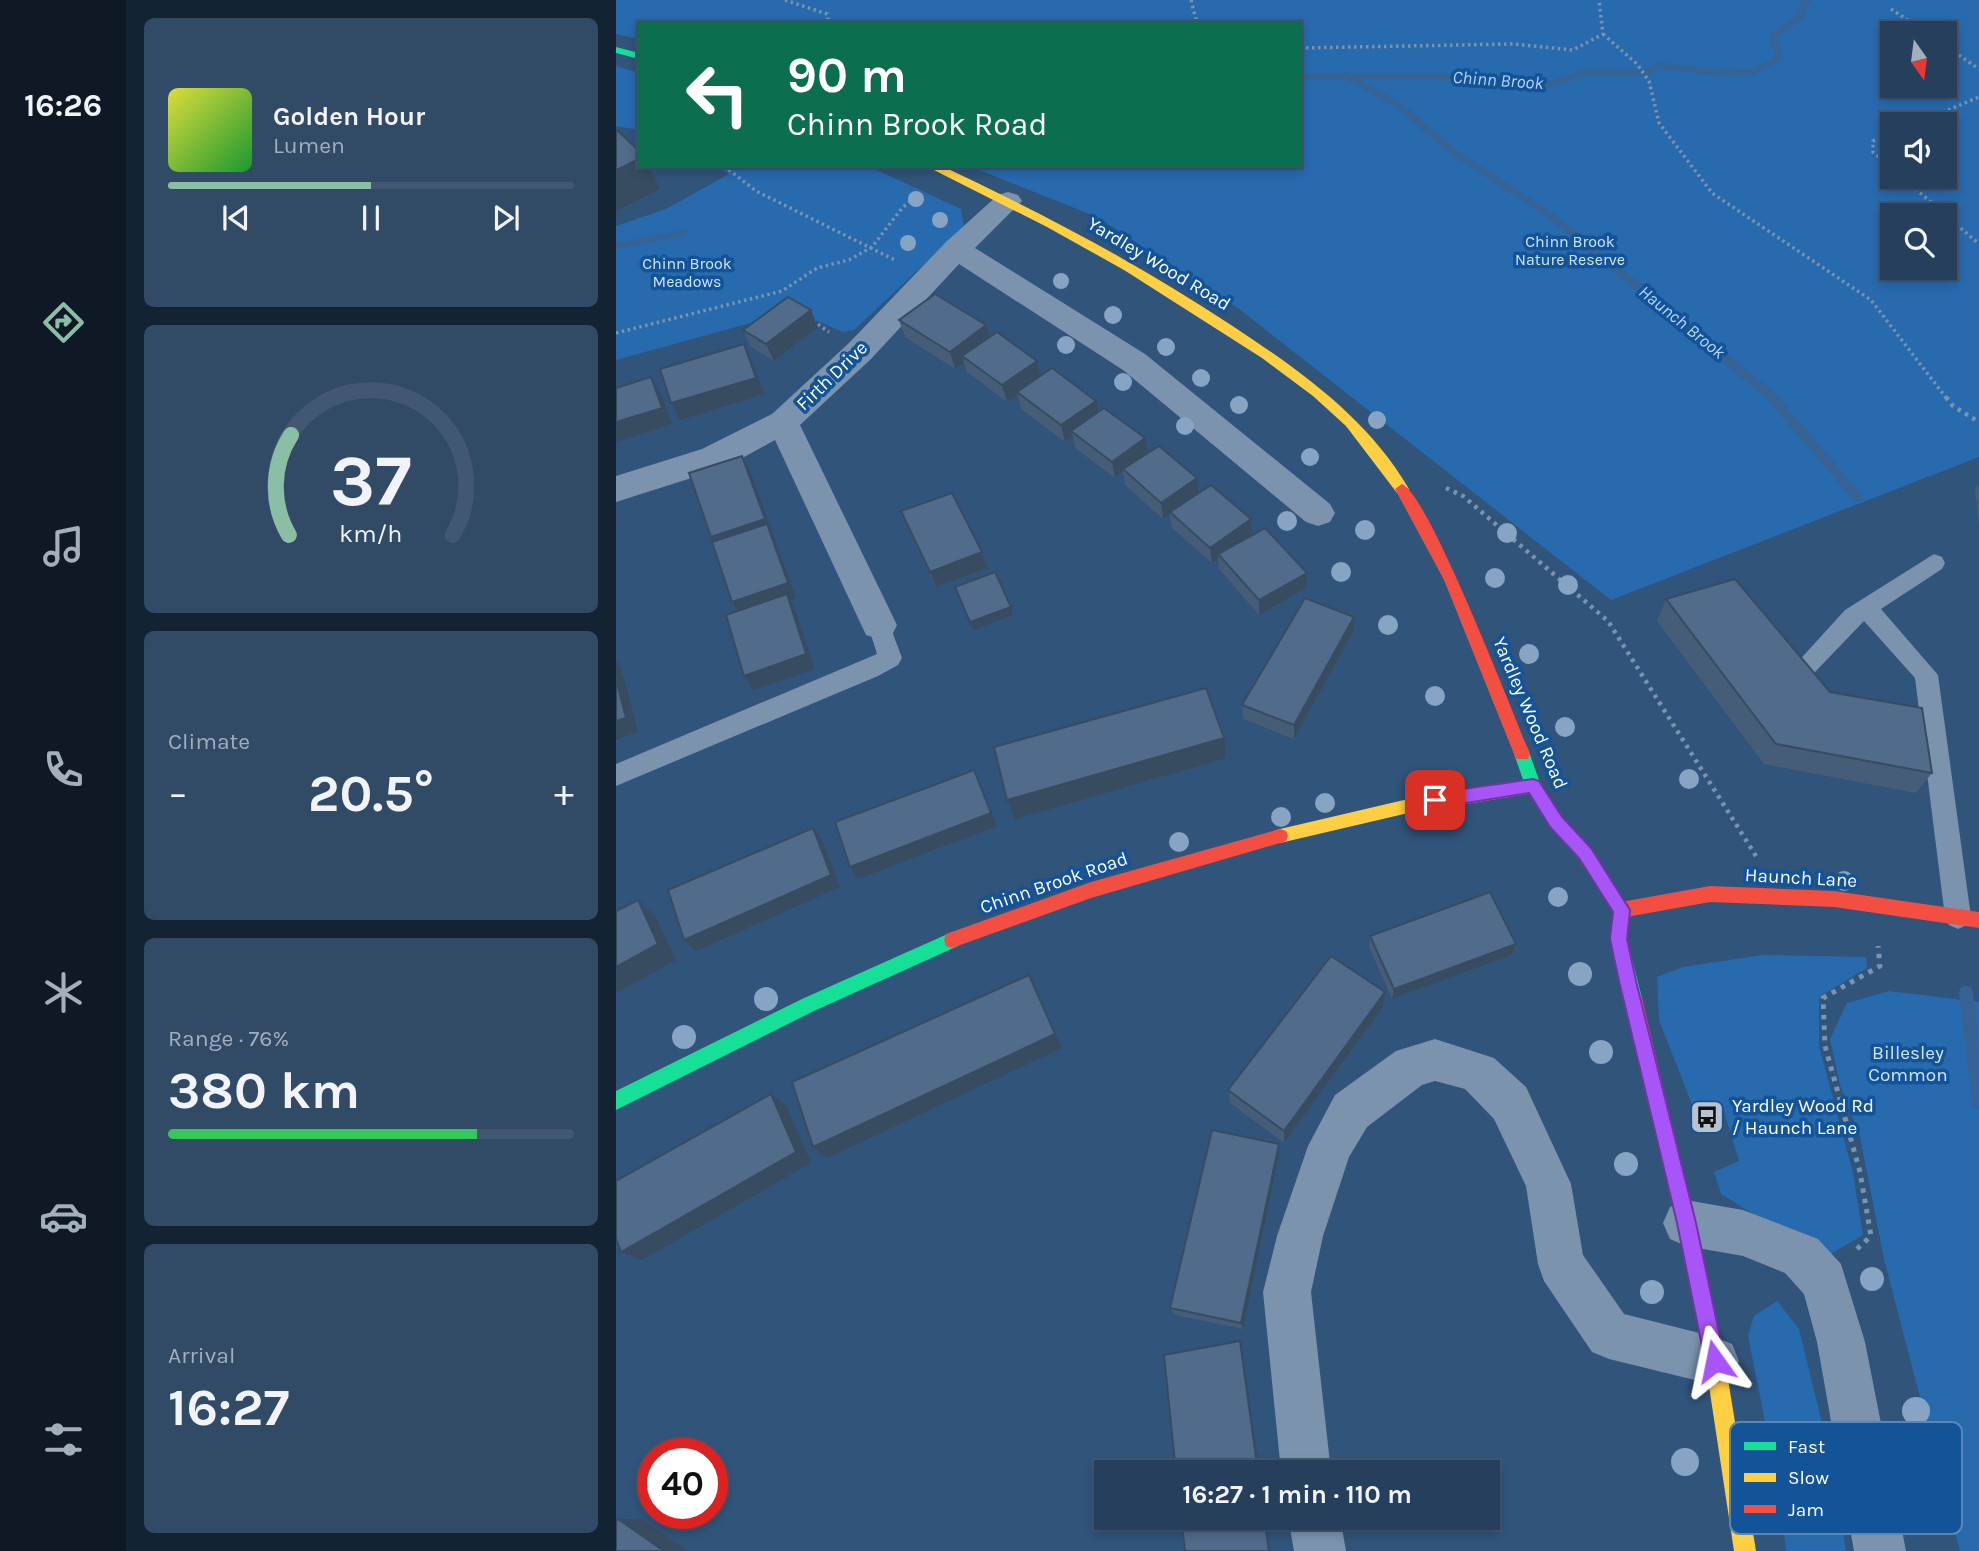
<!DOCTYPE html>
<html lang="en">
<head>
<meta charset="utf-8">
<style>
	:root { --surface:#253f5c; --page:#314a65; --text:#f1f3f6; --muted:#a3afbb; --line:#425872; --accent:#8abfa5 }
	body { margin:0; font-family:Karla,sans-serif; background:var(--page); color:var(--text); height:100vh; display:flex; flex-direction:column; font-size:26px; white-space:nowrap }
	* { box-sizing:border-box; margin:0 }
	p { font-size:23px; color:var(--muted) }
	.icon { flex:none; width:38px; height:38px; fill:none; stroke:currentColor; stroke-width:2; stroke-linecap:round; stroke-linejoin:round }
	.map { position:relative; flex:1; overflow:hidden }
	.side { display:flex; flex-direction:column; gap:18px; padding:18px; background:#142333; width:490px }
	.side>* { flex:none }
	.guide { position:absolute; left:21px; top:21px; width:665px; height:147px; border-radius:0px; box-shadow:0 4px 10px #0003,0 0 0 2px var(--line); background:#0b6e4f; color:#fff; overflow:hidden }
	.needle { width:46px; rotate:166deg }
	.controls { position:absolute; left:1264px; top:21px; display:grid; gap:14px }
	.controls a { display:grid; place-items:center; width:77px; height:77px; border-radius:0px; background:var(--surface); box-shadow:0 4px 10px #0003,0 0 0 2px var(--line); font-size:35px }
	.speed { position:absolute; left:21px; top:1438px; display:flex; gap:14px; font-size:35px; font-weight:700; text-align:center }
	.speed>* { display:grid; place-content:center; width:91px; height:91px; border-radius:50%; background:var(--surface); box-shadow:0 4px 10px #0003,0 0 0 2px var(--line); line-height:1 }
	.speed .limit { border:10px solid #d22; background:#fff; color:#111 }
	.pin { position:absolute; display:grid; place-items:center; width:60px; height:60px; color:#fff; margin:-30px; border-radius:14px; box-shadow:0 4px 10px #0006 }
	.me { position:absolute; width:77px; margin:-38px; rotate:348deg; stroke-linejoin:round; filter:drop-shadow(0 0 5px #0008) }
	.turn { display:flex; align-items:center; gap:24px; height:147px; padding:0 35px; font-size:32px }
	.turn .icon { width:91px; height:91px; stroke-width:2.5 }
	.turn b { display:block; font-size:49px; line-height:60px }
	.big { font-size:52px; font-weight:700; line-height:1.1 }
	.side .card { flex:1; display:flex; flex-direction:column; justify-content:center; gap:10px; min-width:0; padding:0 24px; border-radius:10px; background:var(--page) }
	.side .dial { align-items:center; gap:0 }
	.dial svg { height:182px; overflow:visible; fill:none; stroke:var(--line); stroke-width:7; stroke-linecap:round; text-anchor:middle }
	.dial text { fill:var(--text); stroke:none }
	.song { display:flex; align-items:center; gap:21px }
	.cover { width:84px; height:84px; border-radius:10px; background:linear-gradient(135deg,hsl(60 70% 55%),hsl(130 70% 35%)) }
	.played { height:7px; border-radius:4px; background:linear-gradient(90deg,var(--accent) 50%,var(--line) 50%) }
	.keys { display:flex; justify-content:space-around; direction:ltr }
	.heat { display:flex; justify-content:space-between; align-items:center; font-size:38px; direction:ltr }
	.charge { height:10px; border-radius:5px; background:linear-gradient(90deg,#34c759 76%,var(--line) 0) }
	.trip { position:absolute; left:478px; top:1460px; width:406px; height:70px; border-radius:0px; background:var(--surface); box-shadow:0 4px 10px #0003,0 0 0 2px var(--line); font-weight:700; line-height:70px; text-align:center }
	main { display:flex; flex:1; min-height:0 }
	.dock { display:flex; flex-direction:column; width:126px; justify-content:space-around; align-items:center; background:#0f1925; color:var(--muted) }
	.dock .icon { width:49px; height:49px }
	.dock .on { color:var(--accent) }
	.dock b { font-size:32px; color:var(--text) }
	.map>svg:first-child { display:block }
</style>
</head>
<body>
<main>
<nav class="dock">
<b>16:26</b>
<svg class="icon on" aria-label="directions" viewBox="0 0 24 24"><path d="M12 3l9 9-9 9-9-9zM9 14v-3h6M13 9l2 2-2 2"/></svg>
<svg class="icon" aria-label="music" viewBox="0 0 24 24"><path d="M9 18V5l10-2v13"/><circle cx="6" cy="18" r="3"/><circle cx="16" cy="16" r="3"/></svg>
<svg class="icon" aria-label="phone" viewBox="0 0 24 24"><path d="M5 4h4l2 5-3 2q2 4 5 5l2-3 5 2v4C11 20 4 13 5 4z"/></svg>
<svg class="icon" aria-label="climate" viewBox="0 0 24 24"><path d="M12 3v18M4 7l16 10M4 17L20 7"/></svg>
<svg class="icon" aria-label="car" viewBox="0 0 24 24"><path d="M5 17H2v-5l4-1 3-4h7l3 4 3 1v5h-3M9 17h6M6 11h13"/><circle cx="7" cy="17" r="2"/><circle cx="17" cy="17" r="2"/></svg>
<svg class="icon" aria-label="filters" viewBox="0 0 24 24"><path d="M4 7h16M4 17h16"/><circle cx="9" cy="7" r="2"/><circle cx="15" cy="17" r="2"/></svg>
</nav>
<section class="side">
<div class="card">
<div class="song"><i class="cover"></i><div><b>Golden Hour</b><p>Lumen</p></div></div>
<div class="played"></div>
<div class="keys"><svg class="icon" aria-label="previous" viewBox="0 0 24 24"><path d="M18 5L8 12l10 7zM5 5v14"/></svg><svg class="icon" aria-label="pause" viewBox="0 0 24 24"><path d="M8 5v14M16 5v14"/></svg><svg class="icon" aria-label="next" viewBox="0 0 24 24"><path d="M6 5l10 7-10 7zM19 5v14"/></svg></div>
</div>
<div class="card dial"><svg viewBox="0 0 100 80">
<path d="M14 69A42 42 0 1 1 86 69"/>
<path d="M14 69A42 42 0 0 1 15 25" stroke="#8abfa5"/>
<text x="50" y="56" font-size="32" font-weight="700">37</text>
<text x="50" y="72" font-size="11">km/h</text>
</svg></div>
<div class="card"><p>Climate</p>
<div class="heat"><a>−</a><b class="big">20.5°</b><a>+</a></div>
</div>
<div class="card"><p>Range · 76%</p><b class="big">380 km</b><div class="charge"></div></div>
<div class="card"><p>Arrival</p><b class="big">16:27</b></div>
</section>
<div class="map">
<svg width="1363" height="1551" viewBox="0 0 1363 1551">
	<rect width="100%" height="100%" fill="#31547a"/>
	<g fill="#276aae" fill-rule="evenodd">
		<path d="M0,0H1363V457L995,600L623,309L481,217L353,166H684V23H23V39L0,34ZM1328,33V86H1276V33ZM1328,124V177H1276V124ZM1276,215H1328V268H1276Z"/>
		<path d="M0,66L23,73V130L0,126Z"/>
		<path d="M101,166H252L345,209L348,227L238,330L227,332L178,311L0,360V226L50,209L113,174Z"/>
		<path d="M1146,955L1250,957L1251,968L1203,997V1046L1237,1173L1247,1235L1208,1258L1105,1194L1098,1172L1123,1161L1107,1108L1077,1107L1043,1020L1041,977L1067,967Z"/>
		<path d="M1273,991L1363,1002V1551H1344L1268,1259L1244,1137L1224,1085L1214,1039L1231,1003Z"/>
		<path d="M1161,1301L1183,1329L1217,1468L1230,1551H1170L1163,1492L1132,1336L1138,1316Z"/>
	</g>
	<g fill="none" stroke-linecap="round" stroke-linejoin="round">
		<g fill="#366394" fill-rule="evenodd">
			<path d="M1186,0H1194L1186,20L1161,36L1167,59L1134,76L1087,74L1044,68L1032,75H970L933,88L861,79H743L785,103L842,151L938,214L1157,391L1246,495L1247,498L1246,501H1238L1149,397L932,218L836,155L779,107L730,79L684,80V74H725L729,72L734,74L861,73L932,82L969,69H1030L1043,62L1087,68L1133,70L1159,58L1153,35L1179,17Z"/>
			<path d="M68,230L71,231V235L0,249V243Z"/>
			<path d="M1350,986L1355,987L1357,992L1363,1044V1110L1358,1108L1356,1103L1343,992L1345,987Z"/>
		</g>
		<g stroke="#7b93ad" stroke-width="3.5" stroke-dasharray="2.5 3.5" stroke-linecap="butt">
			<path d="M169,0L211,14L213,23"/>
			<path d="M575,0L581,23"/>
			<path d="M1275,9L1311,33"/>
			<path d="M987,34L1021,64L1033,81L1043,123L1096,193L1255,300L1331,399"/>
			<path d="M1328,45L1363,69"/>
			<path d="M684,48L897,44L957,50L987,34L983,0"/>
			<path d="M1299,124L1363,97"/>
			<path d="M1276,134L1257,141V152L1276,168"/>
			<path d="M108,166L140,191L281,261"/>
			<path d="M1286,177L1363,244"/>
			<path d="M197,321L213,332"/>
			<path d="M0,333L166,291L201,268L233,260L256,247L286,208L304,193"/>
		</g>
		<g stroke="#7b93ad" stroke-width="4.5" stroke-dasharray="3.5 5" stroke-linecap="butt">
			<path d="M1330,397L1337,406L1363,422"/>
			<path d="M830,488L847,496L992,621L1140,856"/>
		</g>
		<path stroke="#7b93ad" stroke-width="5" stroke-dasharray="4.5 6" stroke-linecap="butt" d="M1241,1249L1255,1236L1244,1172L1209,1046L1207,998L1264,966L1262,946"/>
		<g fill="#7b93ad" fill-rule="evenodd">
			<path d="M1318,554L1326,557L1329,563L1326,569L1265,609L1322,675L1355,917L1351,925L1342,929L1333,925L1329,917L1299,678L1248,621L1199,672L1191,675L1183,672L1179,665L1229,610Z"/>
			<path d="M263,616L271,618L286,658L282,665L262,676L0,786V764L261,654L252,625L255,618Z"/>
		</g>
		<g fill="#7b93ad" fill-rule="evenodd">
			<path d="M392,192L402,195L406,201L359,248L529,354L714,504L719,513L714,522L702,526L690,522L507,370L343,264L255,359L184,425L281,625L276,635L263,639L250,635L159,440L110,467L0,502V476L86,449L156,414L233,343L330,242L382,195Z"/>
			<path d="M819,1039L878,1058L910,1087L955,1184L967,1255L1008,1314L1099,1337L1116,1344L1123,1361L1116,1378L1099,1385L993,1359L976,1352L928,1281L922,1264L910,1186L878,1119L849,1089L819,1081L806,1085L751,1127L733,1157L707,1236L695,1292L715,1472H665L647,1292L661,1236L692,1146L719,1095L780,1051Z"/>
			<path d="M1070,1200L1127,1210L1202,1239L1225,1264L1249,1342L1290,1551H1238L1201,1342L1188,1294L1169,1273L1127,1256L1070,1246L1054,1239L1047,1223L1054,1207Z"/>
			<path d="M672,1517H724L730,1551H678Z"/>
		</g>
		<g fill="#16e098" fill-rule="evenodd">
			<path d="M0,47L23,53V59L0,53Z"/>
			<path d="M906,747L912,749L924,783L946,817L975,848L1011,905L1013,910L1011,939L1026,998L1023,1004L1017,1006L1011,1004L1008,998L995,939L997,911L963,858L934,827L911,791L898,754L900,749Z"/>
			<path d="M336,932L342,934L344,940L342,946L198,1011L0,1110V1091L186,999Z"/>
		</g>
		<g fill="#ffcf43" fill-rule="evenodd">
			<path d="M310,166H326C426,213 523,264 615,325C683,370 751,417 793,489L791,493H781L730,426L697,396L646,358L508,270L431,227Z"/>
			<path d="M917,779L923,781L925,786L923,791L917,793L788,814L664,843L658,841L656,836L658,831L664,829L788,800Z"/>
			<path d="M1101,1363L1108,1366L1111,1373L1140,1551H1118L1091,1373L1094,1366Z"/>
		</g>
		<g fill="#f24e42" fill-rule="evenodd">
			<path d="M786,484C812,493 898,716 914,754L912,759H900L898,754L828,580L779,489Z"/>
			<path d="M664,829L670,831L672,836L670,841L664,843L475,898L336,948L330,946L328,940L330,934L475,882Z"/>
			<path d="M1094,886L1218,891L1363,912V928L1218,907L1094,902L1005,918L999,915L997,910L999,905L1005,902Z"/>
			<path d="M1017,990L1023,992L1026,998L1079,1223L1111,1373L1108,1380L1101,1383L1094,1380L1091,1373L1061,1223L1008,998L1011,992Z"/>
		</g>
	</g>
	<g fill="#87a4c2">
		<circle cx="300" cy="199" r="8"/>
		<circle cx="324" cy="220" r="8"/>
		<circle cx="292" cy="243" r="8"/>
		<circle cx="445" cy="281" r="8"/>
		<circle cx="497" cy="315" r="9"/>
		<circle cx="450" cy="345" r="9"/>
		<circle cx="550" cy="347" r="9"/>
		<circle cx="585" cy="378" r="9"/>
		<circle cx="507" cy="382" r="9"/>
		<circle cx="623" cy="405" r="9"/>
		<circle cx="761" cy="420" r="9"/>
		<circle cx="569" cy="426" r="9"/>
		<circle cx="694" cy="457" r="9"/>
		<circle cx="671" cy="521" r="10"/>
		<circle cx="749" cy="530" r="10"/>
		<circle cx="891" cy="533" r="10"/>
		<circle cx="725" cy="572" r="10"/>
		<circle cx="879" cy="578" r="10"/>
		<circle cx="952" cy="585" r="10"/>
		<circle cx="772" cy="625" r="10"/>
		<circle cx="913" cy="654" r="10"/>
		<circle cx="819" cy="696" r="10"/>
		<circle cx="949" cy="727" r="10"/>
		<circle cx="1073" cy="779" r="10"/>
		<circle cx="709" cy="803" r="10"/>
		<circle cx="665" cy="817" r="10"/>
		<circle cx="563" cy="842" r="10"/>
		<circle cx="1228" cy="881" r="10"/>
		<circle cx="942" cy="897" r="10"/>
		<circle cx="964" cy="974" r="12"/>
		<circle cx="150" cy="999" r="12"/>
		<circle cx="68" cy="1037" r="12"/>
		<circle cx="985" cy="1052" r="12"/>
		<circle cx="1010" cy="1164" r="12"/>
		<circle cx="1256" cy="1279" r="12"/>
		<circle cx="1036" cy="1292" r="12"/>
		<circle cx="1300" cy="1411" r="14"/>
		<circle cx="1069" cy="1462" r="14"/>
	</g>
	<g fill="#455d77">
		<path d="M283,320L370,325L373,337L425,376L482,413L531,453L583,493L635,519L636,535L690,588L643,615L603,569L602,559L596,563L556,528L554,514L547,519L509,485L507,472L499,478L459,448L457,437L449,442L405,409L402,395L391,402L351,372L348,363L339,369L289,337Z"/>
		<path d="M202,327L158,361L135,347L127,330Z"/>
		<path d="M1363,483V524L1359,489Z"/>
		<path d="M285,511L366,552L371,568L320,587L291,527Z"/>
		<path d="M1050,599L1214,692L1316,773L1300,793L1148,764L1041,621Z"/>
		<path d="M737,632L678,739L627,719L626,705Z"/>
		<path d="M754,936L900,944L896,955L776,999L753,947Z"/>
		<path d="M769,992L767,1007L668,1143L614,1103L612,1090Z"/>
		<path d="M663,1155L627,1329L559,1315L554,1308Z"/>
	</g>
	<g fill="#384c61">
		<path d="M23,159V166H33L44,189L0,211V170Z"/>
		<path d="M195,310L202,327L158,361L150,344Z"/>
		<path d="M370,325L375,342L346,356L348,363L339,369L334,352Z"/>
		<path d="M128,344L136,361L148,394L64,420L55,403Z"/>
		<path d="M421,361L425,378L401,392L402,395L391,402L386,385Z"/>
		<path d="M35,377L45,394L56,424L0,442V422Z"/>
		<path d="M480,401L483,418L455,431L457,437L449,442L445,425Z"/>
		<path d="M529,438L532,454L507,469V472L499,478L496,462Z"/>
		<path d="M126,456L135,473L180,598L174,600L179,609L199,669L137,690L128,676L125,617L116,602L104,553L95,537Z"/>
		<path d="M581,478L583,495L554,512V514L547,519L545,503Z"/>
		<path d="M635,519L636,535L602,554V559L596,563L594,548Z"/>
		<path d="M366,552L371,568L320,587L314,572Z"/>
		<path d="M691,573L690,588L643,615V600Z"/>
		<path d="M395,607L397,615L357,630L354,622Z"/>
		<path d="M738,617L737,632L678,739V725Z"/>
		<path d="M0,661L5,667L22,732L0,740Z"/>
		<path d="M608,738L610,758L399,819L391,800Z"/>
		<path d="M358,770L381,826L242,879L234,867Z"/>
		<path d="M197,828L206,840L224,887L80,951L68,940Z"/>
		<path d="M22,900L40,917L60,960L0,993V967Z"/>
		<path d="M900,944L896,955L776,999L778,989Z"/>
		<path d="M413,975L446,1048L211,1158L197,1147Z"/>
		<path d="M769,992L767,1007L668,1143V1131Z"/>
		<path d="M155,1094L171,1107L195,1163L26,1260L5,1252Z"/>
		<path d="M663,1144V1155L627,1329L625,1323Z"/>
		<path d="M624,1341L626,1347L643,1472H642Z"/>
		<path d="M648,1517H649L654,1551H653Z"/>
		<path d="M2,1519H25L72,1551H48Z"/>
	</g>
	<g fill="#506c8a" stroke="#384c61" stroke-width="2">
		<path d="M0,129L23,151V159L0,170Z"/>
		<path d="M319,294L370,325L334,352L283,320Z"/>
		<path d="M172,297L195,310L150,344L127,330Z"/>
		<path d="M381,332L421,361L386,385L346,356Z"/>
		<path d="M128,344L140,378L55,403L44,369Z"/>
		<path d="M436,368L480,401L445,425L401,392Z"/>
		<path d="M35,377L46,408L0,422V388Z"/>
		<path d="M488,408L529,438L496,462L455,431Z"/>
		<path d="M543,446L581,478L545,503L507,469Z"/>
		<path d="M126,456L149,519L95,537L73,473Z"/>
		<path d="M595,485L635,519L594,548L554,512Z"/>
		<path d="M336,493L366,552L314,572L285,511Z"/>
		<path d="M151,524L172,583L116,602L96,542Z"/>
		<path d="M649,528L691,573L643,600L602,554Z"/>
		<path d="M379,572L395,607L354,622L339,587Z"/>
		<path d="M1119,579L1214,692L1306,708L1316,773L1160,744L1050,599Z"/>
		<path d="M171,594L190,654L128,676L110,615Z"/>
		<path d="M689,598L738,617L678,725L626,705Z"/>
		<path d="M0,679L10,718L0,721Z"/>
		<path d="M590,688L608,738L391,800L378,747Z"/>
		<path d="M358,770L375,813L234,867L219,822Z"/>
		<path d="M197,828L215,875L68,940L52,890Z"/>
		<path d="M874,892L900,944L778,989L754,936Z"/>
		<path d="M22,900L42,944L0,967V911Z"/>
		<path d="M715,956L769,992L668,1131L612,1090Z"/>
		<path d="M413,975L439,1034L197,1147L176,1082Z"/>
		<path d="M155,1094L180,1152L5,1252L0,1238V1181Z"/>
		<path d="M596,1130L663,1144L625,1323L554,1308Z"/>
		<path d="M624,1341L642,1472H560L548,1355Z"/>
		<path d="M565,1517H648L653,1551H569Z"/>
		<path d="M2,1519L48,1551H0V1521Z"/>
	</g>
	<path fill="#a855f7" stroke="#6d37a1" stroke-width="2" d="M917,779L923,781L946,817L975,848L1014,910L1011,939L1020,981L1080,1223L1109,1361L1106,1368L1099,1371L1092,1368L1089,1361L1061,1223L1003,981L994,939L997,912L963,858L934,827L913,793L819,808L813,805L811,800L813,795L819,793Z"/>
	<defs>
		<g id="bus-square" transform="scale(1.75)"><rect x="-9" y="-9" width="18" height="18" rx="4" fill="#b7c3d0" stroke="#135398"/><path d="M-5-6H5V4H4V6H2V4H-2V6H-4V4H-5ZM-3.5-4V0h7V-4ZM-3.5 1.2v1.5H-2V1.2ZM2 1.2v1.5H3.5V1.2Z" fill="#111"/></g>
	</defs>
	<g fill-rule="evenodd">
		<use href="#bus-square" x="1091" y="1117"/>
	</g>
	<g text-anchor="middle" dominant-baseline="central" stroke-width="7" stroke-linejoin="round" paint-order="stroke">
		<g font-size="16" fill="#cde5fd" stroke="#135398">
			<text x="954" y="241">Chinn Brook<tspan x="954" dy="18">Nature Reserve</tspan></text>
			<text x="71" y="263">Chinn Brook<tspan x="71" dy="18">Meadows</tspan></text>
		</g>
		<g font-size="18" font-style="italic" fill="#b1d5f9" stroke="#135398">
			<text transform="translate(882 80) rotate(4)">Chinn Brook</text>
			<text transform="translate(1066 322) rotate(39)">Haunch Brook</text>
		</g>
		<g font-size="19" fill="#fff" stroke="#135398">
			<text transform="translate(543 264) rotate(31)">Yardley Wood Road</text>
			<text transform="translate(216 376) rotate(-44)">Firth Drive</text>
			<text transform="translate(914 713) rotate(67)">Yardley Wood Road</text>
			<text transform="translate(1185 878) rotate(3)">Haunch Lane</text>
			<text transform="translate(438 883) rotate(-19)">Chinn Brook Road</text>
		</g>
		<g font-size="19" fill="#cde5fd" stroke="#135398">
			<text x="1292" y="1053">Billesley<tspan x="1292" dy="22">Common</tspan></text>
		</g>
		<g font-size="19" fill="#fff" stroke="#135398" text-anchor="start">
			<text x="1116" y="1106">Yardley Wood Rd<tspan x="1116" dy="22">/ Haunch Lane</tspan></text>
		</g>
	</g>
	<rect x="1114" y="1422" width="232" height="112" rx="10" fill="#135398" stroke="#5a87b7" stroke-width="2"/>
	<rect x="1128" y="1442" width="32" height="8" fill="#16e098"/>
	<rect x="1128" y="1473" width="32" height="9" fill="#ffcf43"/>
	<rect x="1128" y="1505" width="32" height="8" fill="#f24e42"/>
	<g font-size="19" fill="#fff">
		<text x="1172" y="1453">Fast</text>
		<text x="1172" y="1484">Slow</text>
		<text x="1172" y="1516">Jam</text>
	</g>
</svg>
<div class="controls">
<a><svg class="needle" viewBox="-14 -14 28 28"><path d="M0-13l5 13h-10z" fill="#e53935"/><path d="M0 13l5-13h-10z" fill="#a3afbb"/></svg></a>
<a><svg class="icon" aria-label="sound" viewBox="0 0 24 24"><path d="M4 9h4l5-4v14l-5-4H4zM17 9q2 3 0 6"/></svg></a>
<a><svg class="icon" aria-label="search" viewBox="0 0 24 24"><circle cx="10" cy="10" r="6"/><path d="M15 15l6 6"/></svg></a>
</div>
<div class="speed"><div class="limit">40</div></div>
<div class="pin" style="left:819px;top:800px;background:#d93025"><svg class="icon" aria-label="arrive" viewBox="0 0 24 24"><path d="M6 21V4h12l-3 4 3 4H6"/></svg></div>
<svg class="me" style="left:1099px;top:1361px" viewBox="-20 -20 40 40"><path d="M0-17L14 15 0 8-14 15z" fill="#a855f7" stroke="#fff" stroke-width="4"/></svg>
<div class="trip">16:27 · 1 min · 110 m</div>
<div class="guide">
<div class="turn"><svg class="icon" aria-label="left" viewBox="0 0 24 24"><path d="M17 20v-9H6M10 6l-5 5 5 5"/></svg><div><b>90 m</b>Chinn Brook Road</div></div>
</div>
</div>
</main>
</body>
</html>
